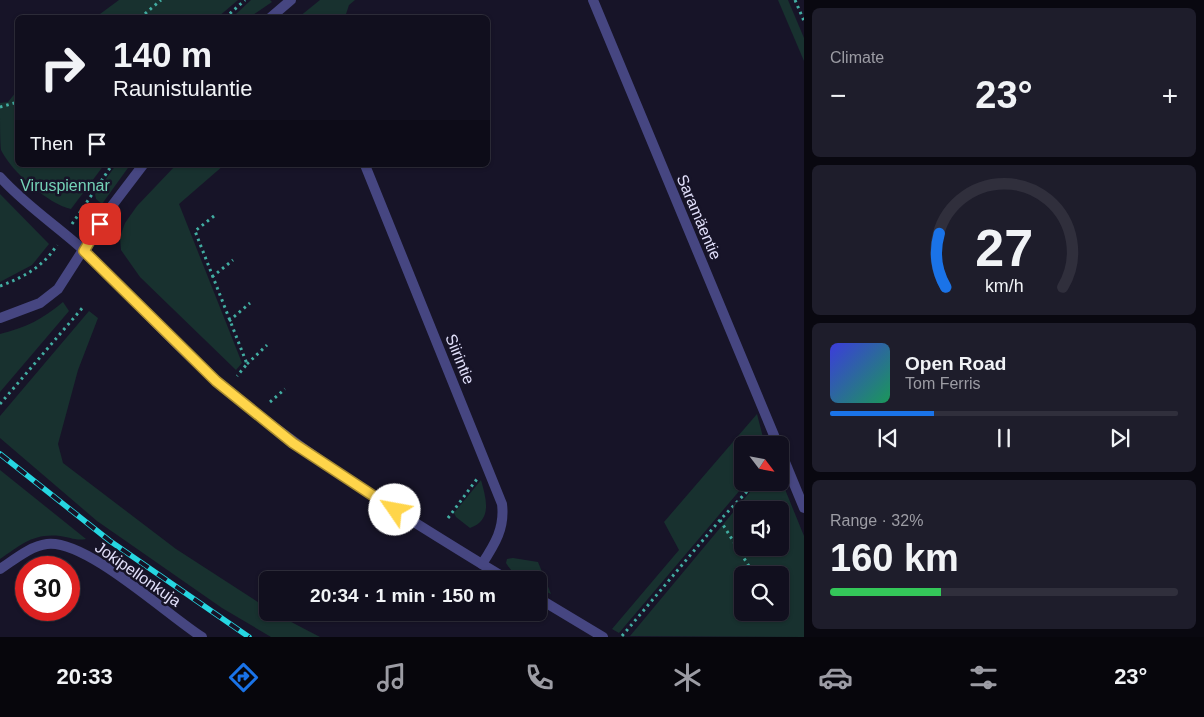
<!DOCTYPE html>
<html lang="en">
<head>
<meta charset="utf-8">
<style>
	:root { --surface:#110f1e; --page:#1e1d2b; --text:#f1f3f6; --muted:#9c9ca4; --line:#302f3c; --accent:#1a73e8 }
	body { margin:0; font-family:Helvetica,sans-serif; background:var(--page); color:var(--text); height:100vh; display:flex; flex-direction:column; font-size:19px; white-space:nowrap }
	* { box-sizing:border-box; margin:0 }
	p { font-size:16px; color:var(--muted) }
	.icon { flex:none; width:28px; height:28px; fill:none; stroke:currentColor; stroke-width:2; stroke-linecap:round; stroke-linejoin:round }
	.map { position:relative; flex:1; overflow:hidden }
	.details { display:flex; flex-direction:column; gap:8px; padding:8px; background:#090810; width:400px }
	.details>* { flex:none }
	.hud { position:absolute; left:15px; top:15px; width:475px; height:152px; border-radius:8px; box-shadow:0 1px 4px #0004,0 0 0 1px var(--line); background:#110f1e; color:var(--text); overflow:hidden }
	.needle { width:32px; rotate:122deg }
	.buttons { position:absolute; left:734px; top:436px; display:grid; gap:10px }
	.buttons a { display:grid; place-items:center; width:55px; height:55px; border-radius:8px; background:var(--surface); box-shadow:0 1px 4px #0004,0 0 0 1px var(--line); font-size:25px }
	.speed { position:absolute; left:15px; top:556px; display:flex; gap:10px; font-size:25px; font-weight:700; text-align:center }
	.speed>* { display:grid; place-content:center; width:65px; height:65px; border-radius:50%; background:var(--surface); box-shadow:0 1px 4px #0004,0 0 0 1px var(--line); line-height:1 }
	.speed .limit { border:8px solid #d22; background:#fff; color:#111 }
	.pin { position:absolute; display:grid; place-items:center; width:42px; height:42px; color:#fff; margin:-21px; border-radius:10px; box-shadow:0 2px 8px #0006 }
	.me { position:absolute; width:55px; margin:-28px; rotate:303deg; stroke-linejoin:round; filter:drop-shadow(0 0 4px #0008) }
	.turn { display:flex; align-items:center; gap:18px; height:105px; padding:0 15px; font-size:22px }
	.turn .icon { width:65px; height:65px; stroke-width:2.5 }
	.turn b { display:block; font-size:35px; line-height:42px }
	.then { display:flex; align-items:center; height:48px; padding:0 15px; background:#0003; gap:10px; font-size:19px }
	.big { font-size:38px; font-weight:600; line-height:1.1 }
	.details .tile { flex:1; display:flex; flex-direction:column; justify-content:center; gap:8px; min-width:0; padding:0 18px; border-radius:8px; background:var(--page) }
	.details .dial { align-items:center; gap:0 }
	.dial svg { height:130px; overflow:visible; fill:none; stroke:var(--line); stroke-width:7; stroke-linecap:round; text-anchor:middle }
	.dial text { fill:var(--text); stroke:none }
	.song { display:flex; align-items:center; gap:15px }
	.cover { width:60px; height:60px; border-radius:8px; background:linear-gradient(135deg,hsl(240 70% 55%),hsl(150 70% 35%)) }
	.played { height:5px; border-radius:2px; background:linear-gradient(90deg,var(--accent) 30%,var(--line) 30%) }
	.keys { display:flex; justify-content:space-around; direction:ltr }
	.heat { display:flex; justify-content:space-between; align-items:center; font-size:28px; direction:ltr }
	.charge { height:8px; border-radius:4px; background:linear-gradient(90deg,#34c759 32%,var(--line) 0) }
	.trip { position:absolute; left:259px; top:571px; width:288px; height:50px; border-radius:8px; background:var(--surface); box-shadow:0 1px 4px #0004,0 0 0 1px var(--line); font-weight:600; line-height:50px; text-align:center }
	.menu { display:flex; height:80px; justify-content:space-around; align-items:center; background:#07060c; color:var(--muted) }
	.menu .icon { width:35px; height:35px }
	.menu .active { color:var(--accent) }
	.menu b { font-size:22px; color:var(--text) }
	main { display:flex; flex:1; min-height:0 }
	.map>svg:first-child { display:block }
</style>
</head>
<body>
<main>
<div class="map">
<svg width="804" height="637" viewBox="0 0 804 637">
	<rect width="100%" height="100%" fill="#171428"/>
	<g fill="#18312f" fill-rule="evenodd">
		<path d="M119,0H238L218,17H96Z"/>
		<path d="M251,0H270L272,2L250,17H237L236,14Z"/>
		<path d="M320,0H355L349,5L345,17H299Z"/>
		<path d="M778,0H788L804,38V61Z"/>
		<path d="M17,91L18,165H104L71,209C48,204 11,171 1,150C0,141 0,114 0,103L8,102Z"/>
		<path d="M116,165H130L102,204L96,199L95,194Z"/>
		<path d="M176,165H224L179,204L242,363L236,370L140,277L121,250L120,237L125,223L137,206Z"/>
		<path d="M0,194L49,244L32,265L0,282Z"/>
		<path d="M63,302L69,311L0,392V334C25,328 43,319 63,302Z"/>
		<path d="M89,311L98,318L78,370L58,444L63,463L176,549L267,608L268,612L274,613L320,637H271L222,608L97,521L0,438V416Z"/>
		<path d="M757,414L765,445H742V482L746,483L619,633L612,629L679,550L664,522Z"/>
		<path d="M0,470L86,539C75,541 70,537 60,536C33,533 21,545 0,559Z"/>
		<path d="M780,477L804,536V637L630,636L755,486L761,483L780,482ZM742,510H780V548H742ZM742,575H780V612H742Z"/>
		<path d="M481,480C486,498 493,520 470,528L456,517L454,513Z"/>
		<path d="M513,558L538,562L551,594L538,588V580C523,580 514,576 506,563L507,559Z"/>
	</g>
	<g fill="none" stroke-linecap="round" stroke-linejoin="round">
		<g stroke="#42ada2" stroke-width="3" stroke-dasharray="2.5 4" stroke-linecap="butt">
			<path d="M795,0L804,21"/>
			<path d="M140,18L161,0"/>
			<path d="M225,18L245,0"/>
			<path d="M0,107L18,102"/>
			<path d="M214,216L195,231L247,364L237,376"/>
			<path d="M72,224L112,165"/>
			<path d="M212,277L233,260"/>
			<path d="M0,286C24,277 43,267 57,245"/>
			<path d="M229,321L250,303"/>
			<path d="M247,364L267,345"/>
			<path d="M270,402L285,389"/>
			<path d="M0,404L84,306"/>
			<path d="M448,518L477,479"/>
			<path d="M720,520L752,571"/>
			<path d="M622,636L720,520L756,482"/>
		</g>
		<g stroke="#464681" stroke-width="10">
			<path d="M593,0L778,445"/>
			<path d="M270,18L291,0"/>
			<path d="M365,165L502,504C505,528 495,544 482,564"/>
			<path d="M0,177C26,206 59,227 88,254C131,296 172,343 218,382C307,458 408,519 508,580"/>
			<path d="M0,318L40,303L58,289L108,211L143,165"/>
			<path d="M780,450L804,508"/>
			<path d="M0,569C14,560 30,546 47,544C86,539 167,615 202,637"/>
			<path d="M538,598L603,637"/>
		</g>
		<g stroke="#26d6e1" stroke-width="5.5">
			<path id="rail" d="M0,454L110,541L249,637"/>
		</g>
		<use href="#rail" stroke="#171428" stroke-width="4" stroke-dasharray="11" stroke-linecap="butt"/>
	</g>
	<g fill="none" stroke-linecap="round" stroke-linejoin="round">
		<g stroke="#a68a30" stroke-width="12">
			<path id="route" d="M100,224L84,251L216,381L293,443L395,510"/>
		</g>
		<use href="#route" stroke="#ffd54a" stroke-width="9"/>
	</g>
	<g text-anchor="middle" dominant-baseline="central" stroke-width="5" stroke-linejoin="round" paint-order="stroke">
		<g font-size="16" fill="#74d2b7" stroke="#171428">
			<text x="65" y="185">Viruspiennar</text>
		</g>
		<g font-size="16" fill="#e2e0fb" stroke="#171428">
			<text transform="translate(699 217) rotate(67)">Saramäentie</text>
			<text transform="translate(460 359) rotate(68)">Siirintie</text>
			<text transform="translate(138 574) rotate(35)">Jokipellonkuja</text>
		</g>
	</g>
</svg>
<div class="buttons">
<a><svg class="needle" viewBox="-14 -14 28 28"><path d="M0-13l5 13h-10z" fill="#e53935"/><path d="M0 13l5-13h-10z" fill="#9c9ca4"/></svg></a>
<a><svg class="icon" aria-label="sound" viewBox="0 0 24 24"><path d="M4 9h4l5-4v14l-5-4H4zM17 9q2 3 0 6"/></svg></a>
<a><svg class="icon" aria-label="search" viewBox="0 0 24 24"><circle cx="10" cy="10" r="6"/><path d="M15 15l6 6"/></svg></a>
</div>
<div class="speed"><div class="limit">30</div></div>
<div class="pin" style="left:100px;top:224px;background:#d93025"><svg class="icon" aria-label="arrive" viewBox="0 0 24 24"><path d="M6 21V4h12l-3 4 3 4H6"/></svg></div>
<svg class="me" style="left:395px;top:510px" viewBox="-20 -20 40 40"><circle r="19" fill="#fff"/><path d="M0-13L10 11 0 6-10 11z" fill="#ffd54a"/></svg>
<div class="trip">20:34 · 1 min · 150 m</div>
<div class="hud">
<div class="turn"><svg class="icon" aria-label="right" viewBox="0 0 24 24"><path d="M7 20v-9h11M14 6l5 5-5 5"/></svg><div><b>140 m</b>Raunistulantie</div></div>
<div class="then">Then<svg class="icon" aria-label="arrive" viewBox="0 0 24 24"><path d="M6 21V4h12l-3 4 3 4H6"/></svg></div>
</div>
</div>
<section class="details">
<div class="tile"><p>Climate</p>
<div class="heat"><a>−</a><b class="big">23°</b><a>+</a></div>
</div>
<div class="tile dial"><svg viewBox="0 0 100 80">
<path d="M14 69A42 42 0 1 1 86 69"/>
<path d="M14 69A42 42 0 0 1 10 36" stroke="#1a73e8"/>
<text x="50" y="56" font-size="32" font-weight="700">27</text>
<text x="50" y="72" font-size="11">km/h</text>
</svg></div>
<div class="tile">
<div class="song"><i class="cover"></i><div><b>Open Road</b><p>Tom Ferris</p></div></div>
<div class="played"></div>
<div class="keys"><svg class="icon" aria-label="previous" viewBox="0 0 24 24"><path d="M18 5L8 12l10 7zM5 5v14"/></svg><svg class="icon" aria-label="pause" viewBox="0 0 24 24"><path d="M8 5v14M16 5v14"/></svg><svg class="icon" aria-label="next" viewBox="0 0 24 24"><path d="M6 5l10 7-10 7zM19 5v14"/></svg></div>
</div>
<div class="tile"><p>Range · 32%</p><b class="big">160 km</b><div class="charge"></div></div>
</section>
</main>
<nav class="menu">
<b>20:33</b>
<svg class="icon active" aria-label="directions" viewBox="0 0 24 24"><path d="M12 3l9 9-9 9-9-9zM9 14v-3h6M13 9l2 2-2 2"/></svg>
<svg class="icon" aria-label="music" viewBox="0 0 24 24"><path d="M9 18V5l10-2v13"/><circle cx="6" cy="18" r="3"/><circle cx="16" cy="16" r="3"/></svg>
<svg class="icon" aria-label="phone" viewBox="0 0 24 24"><path d="M5 4h4l2 5-3 2q2 4 5 5l2-3 5 2v4C11 20 4 13 5 4z"/></svg>
<svg class="icon" aria-label="climate" viewBox="0 0 24 24"><path d="M12 3v18M4 7l16 10M4 17L20 7"/></svg>
<svg class="icon" aria-label="car" viewBox="0 0 24 24"><path d="M5 17H2v-5l4-1 3-4h7l3 4 3 1v5h-3M9 17h6M6 11h13"/><circle cx="7" cy="17" r="2"/><circle cx="17" cy="17" r="2"/></svg>
<svg class="icon" aria-label="filters" viewBox="0 0 24 24"><path d="M4 7h16M4 17h16"/><circle cx="9" cy="7" r="2"/><circle cx="15" cy="17" r="2"/></svg>
<b>23°</b>
</nav>
</body>
</html>
